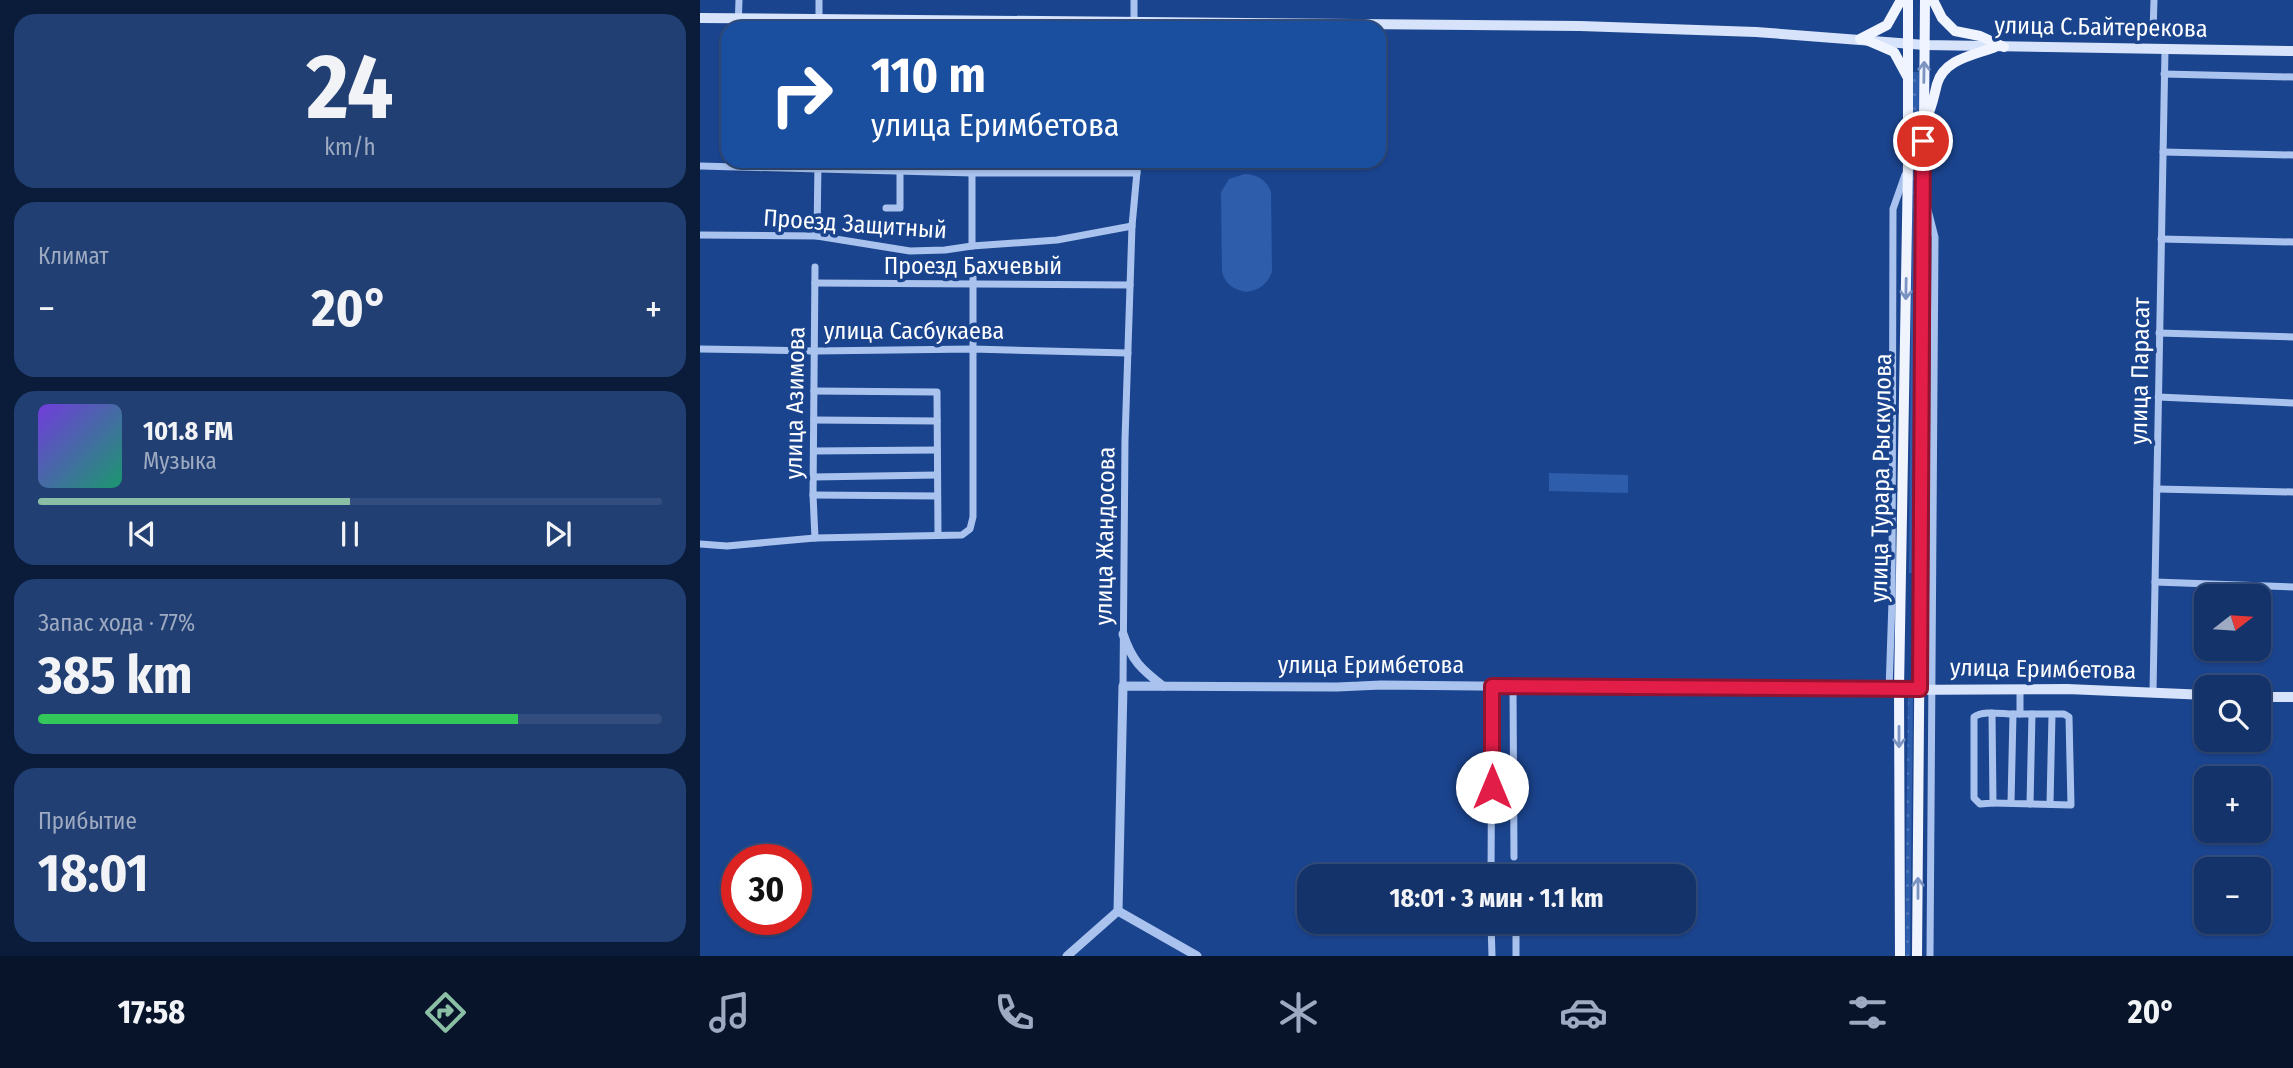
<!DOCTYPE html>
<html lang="ru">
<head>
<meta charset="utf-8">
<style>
	:root { --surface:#14336a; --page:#213f72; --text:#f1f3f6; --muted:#9daac1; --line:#334e7e; --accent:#8abfa5 }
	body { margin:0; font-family:"Fira Sans Condensed",sans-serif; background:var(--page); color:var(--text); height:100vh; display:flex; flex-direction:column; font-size:26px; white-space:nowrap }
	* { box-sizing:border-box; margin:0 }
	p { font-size:23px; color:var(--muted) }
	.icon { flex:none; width:38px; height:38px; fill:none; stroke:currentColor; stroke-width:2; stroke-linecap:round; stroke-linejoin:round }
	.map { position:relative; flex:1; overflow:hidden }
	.panel { display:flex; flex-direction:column; gap:14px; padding:14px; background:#0b1c3a; width:700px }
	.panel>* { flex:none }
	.banner { position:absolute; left:21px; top:21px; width:665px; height:147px; border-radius:21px; box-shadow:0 2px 5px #0004,0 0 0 2px var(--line); background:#1a4fa0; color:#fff; overflow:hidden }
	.needle { width:46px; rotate:73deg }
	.controls { position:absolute; left:1494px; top:584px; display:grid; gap:14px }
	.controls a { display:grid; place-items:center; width:77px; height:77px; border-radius:14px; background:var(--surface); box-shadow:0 2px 5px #0004,0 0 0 2px var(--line); font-size:35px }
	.speed { position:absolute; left:21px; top:844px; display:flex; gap:14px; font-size:35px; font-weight:700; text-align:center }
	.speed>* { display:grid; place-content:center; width:91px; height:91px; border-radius:50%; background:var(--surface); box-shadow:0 2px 5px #0004,0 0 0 2px var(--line); line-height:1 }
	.speed .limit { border:10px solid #d22; background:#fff; color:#111 }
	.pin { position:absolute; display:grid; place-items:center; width:60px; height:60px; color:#fff; margin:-30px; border:4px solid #fff; border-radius:50%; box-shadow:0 2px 7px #0007 }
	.me { position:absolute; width:77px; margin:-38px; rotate:0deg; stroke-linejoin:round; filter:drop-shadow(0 0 5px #0008) }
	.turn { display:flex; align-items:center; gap:24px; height:147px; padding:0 35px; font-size:32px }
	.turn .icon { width:91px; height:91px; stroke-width:2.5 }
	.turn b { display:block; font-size:49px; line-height:60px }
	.big { font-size:52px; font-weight:700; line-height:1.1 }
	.panel .widget { flex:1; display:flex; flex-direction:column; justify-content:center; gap:10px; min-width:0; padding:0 24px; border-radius:21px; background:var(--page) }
	.panel .dial { align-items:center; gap:0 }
	.dial b { font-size:91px; line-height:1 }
	.song { display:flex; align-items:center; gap:21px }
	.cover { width:84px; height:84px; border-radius:10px; background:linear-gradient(135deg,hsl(260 70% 55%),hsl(160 70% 35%)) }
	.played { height:7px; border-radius:4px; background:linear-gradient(90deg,var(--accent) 50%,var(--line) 50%) }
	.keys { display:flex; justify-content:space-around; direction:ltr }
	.heat { display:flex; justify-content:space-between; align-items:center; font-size:38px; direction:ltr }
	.charge { height:10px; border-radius:5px; background:linear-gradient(90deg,#34c759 77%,var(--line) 0) }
	.trip { position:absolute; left:597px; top:864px; width:399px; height:70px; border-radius:21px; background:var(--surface); box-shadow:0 2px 5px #0004,0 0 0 2px var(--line); font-weight:700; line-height:70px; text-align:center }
	.tabs { display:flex; height:112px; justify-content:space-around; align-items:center; background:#08142a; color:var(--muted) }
	.tabs .icon { width:49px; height:49px }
	.tabs .current { color:var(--accent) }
	.tabs b { font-size:32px; color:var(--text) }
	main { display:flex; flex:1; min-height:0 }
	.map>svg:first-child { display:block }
</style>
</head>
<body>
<main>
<section class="panel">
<div class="widget dial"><b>24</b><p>km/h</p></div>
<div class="widget"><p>Климат</p>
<div class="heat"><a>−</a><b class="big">20°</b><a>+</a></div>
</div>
<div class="widget">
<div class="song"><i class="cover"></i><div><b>101.8 FM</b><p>Музыка</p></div></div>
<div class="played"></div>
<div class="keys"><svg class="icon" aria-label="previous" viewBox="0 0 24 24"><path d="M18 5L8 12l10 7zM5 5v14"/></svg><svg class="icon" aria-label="pause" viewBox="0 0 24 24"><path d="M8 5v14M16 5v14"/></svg><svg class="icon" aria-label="next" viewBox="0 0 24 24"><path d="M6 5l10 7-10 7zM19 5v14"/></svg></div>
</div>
<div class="widget"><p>Запас хода · 77%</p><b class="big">385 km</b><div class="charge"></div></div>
<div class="widget"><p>Прибытие</p><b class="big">18:01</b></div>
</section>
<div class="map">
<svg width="1593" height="956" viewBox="0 0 1593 956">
	<defs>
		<pattern id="grass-dots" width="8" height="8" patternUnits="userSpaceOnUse" patternTransform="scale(1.75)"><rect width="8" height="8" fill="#2e5dac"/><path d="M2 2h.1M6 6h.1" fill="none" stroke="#4d75b8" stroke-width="1.8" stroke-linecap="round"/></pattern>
	</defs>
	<rect width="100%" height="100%" fill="#1b448e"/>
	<g fill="url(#grass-dots)">
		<path d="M1213,72H1219L1215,573H1209Z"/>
		<path d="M1208,695H1213L1210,956H1205Z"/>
	</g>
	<g fill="#2e5dac">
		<path d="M545,174C559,175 566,180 571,192L572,272C567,285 559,290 546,292C533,289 526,285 522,272L521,192L529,179Z"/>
		<path d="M849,473L928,475V493L849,491Z"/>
	</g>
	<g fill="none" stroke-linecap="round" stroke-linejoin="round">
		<g stroke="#a9c3ee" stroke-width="7">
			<path d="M434,0V22"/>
			<path d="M38,28L39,0"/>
			<path d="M119,28V0"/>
			<path d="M1453,33L1454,0"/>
			<path d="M1464,74L1593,77"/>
			<path d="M1463,152L1593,155"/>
			<path d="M0,166L273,173H437"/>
			<path d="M1226,202L1235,237L1230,956"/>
			<path d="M186,208H200V171"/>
			<path d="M0,235L117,236L210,251L245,250L272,246L357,240L432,226"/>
			<path d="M117,236L118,161"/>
			<path d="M1461,239L1593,242"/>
			<path d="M272,246V161"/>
			<path d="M115,283L430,285"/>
			<path d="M1459,333L1593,337"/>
			<path d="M0,349L115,351L272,349L428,353"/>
			<path d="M114,391L237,392L238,535"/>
			<path d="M1458,397L1593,403"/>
			<path d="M114,420L237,421"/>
			<path d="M114,451L237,450"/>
			<path d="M113,477L237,475"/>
			<path d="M1457,489L1593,492"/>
			<path d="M113,495L237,496"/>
			<path d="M115,538L113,495L115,267"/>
			<path d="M0,544L27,546L115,538L262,535L270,529L273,517V264"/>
			<path d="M1455,582L1593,587"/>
			<path d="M423,686L425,440L432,226L438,161"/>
			<path d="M813,686L814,857"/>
			<path d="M1189,690L1192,601L1193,209L1205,175"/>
			<path d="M1320,690V714"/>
			<path d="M1453,692L1465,50"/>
			<path d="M1292,713L1293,803L1280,804L1274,798V717C1283,710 1302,714 1313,714"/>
			<path d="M1293,803L1371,805L1369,717L1364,714H1313L1311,803"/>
			<path d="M1330,804L1332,714"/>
			<path d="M1350,804L1352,715"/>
			<path d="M791,877L792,686"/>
			<path d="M791,922L792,956"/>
			<path d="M816,922V956"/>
		</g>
		<g stroke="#a9c3ee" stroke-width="9">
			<path d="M423,634C432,661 441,669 463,686"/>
			<path d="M418,911L423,686L637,687L681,685L1189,690"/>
			<path d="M418,911L497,956"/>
			<path d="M367,956L418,911"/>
		</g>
		<g stroke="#d6e3fa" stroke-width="10">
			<path d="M0,18L880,26L1056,32L1225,45L1593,51"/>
			<path d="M1189,690L1367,689L1507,695"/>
			<path d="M1559,697H1593"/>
		</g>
		<g stroke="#f0f4ff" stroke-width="10">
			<path d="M1233,0L1242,18L1255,31L1280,36L1304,47"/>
			<path d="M1160,39L1187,25L1201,0"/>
			<path d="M1164,39L1194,52L1207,76"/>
			<path d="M1225,121C1232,109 1234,96 1237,84C1244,59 1274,55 1295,47"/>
			<path d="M1200,956L1199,689L1208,164V0"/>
			<path d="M1217,956L1225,0"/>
		</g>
	</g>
	<defs><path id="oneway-shaft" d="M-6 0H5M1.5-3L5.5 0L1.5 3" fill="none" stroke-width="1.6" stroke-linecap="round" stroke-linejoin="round" transform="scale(1.75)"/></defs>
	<g stroke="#7b93c1">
		<use href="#oneway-shaft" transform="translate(1224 72) rotate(-89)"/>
		<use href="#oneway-shaft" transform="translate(1206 289) rotate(91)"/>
		<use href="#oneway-shaft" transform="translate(1199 737) rotate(90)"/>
		<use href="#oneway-shaft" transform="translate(1218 888) rotate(-90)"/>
	</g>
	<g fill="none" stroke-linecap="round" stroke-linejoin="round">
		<g stroke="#92132f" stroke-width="18">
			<path id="route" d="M792,787V686L1220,689L1223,141"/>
		</g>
		<use href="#route" stroke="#e11d48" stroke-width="12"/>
	</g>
	<g text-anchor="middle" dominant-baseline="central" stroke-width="7" stroke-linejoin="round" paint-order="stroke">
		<g font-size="24" fill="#fff" stroke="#1b448e">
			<text transform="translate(1401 27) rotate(1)">улица С.Байтерекова</text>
			<text transform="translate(155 224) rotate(4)">Проезд Защитный</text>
			<text x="273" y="266">Проезд Бахчевый</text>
			<text x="214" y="331">улица Сасбукаева</text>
			<text transform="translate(1440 371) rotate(-89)">улица Парасат</text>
			<text transform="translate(95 403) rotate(-89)">улица Азимова</text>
			<text transform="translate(1181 478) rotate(-89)">улица Турара Рыскулова</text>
			<text transform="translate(405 536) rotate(-89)">улица Жандосова</text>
			<text x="671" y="665">улица Еримбетова</text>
			<text transform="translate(1343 669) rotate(1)">улица Еримбетова</text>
		</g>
	</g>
</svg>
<div class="controls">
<a><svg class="needle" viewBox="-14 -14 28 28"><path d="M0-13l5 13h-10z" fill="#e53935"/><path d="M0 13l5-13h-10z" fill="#9daac1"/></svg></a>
<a><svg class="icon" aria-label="search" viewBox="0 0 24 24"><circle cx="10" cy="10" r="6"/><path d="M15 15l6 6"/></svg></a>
<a>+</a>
<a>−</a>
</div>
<div class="speed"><div class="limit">30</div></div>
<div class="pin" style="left:1223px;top:141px;background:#d93025"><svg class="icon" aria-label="arrive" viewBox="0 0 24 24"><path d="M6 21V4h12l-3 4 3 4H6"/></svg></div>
<svg class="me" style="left:792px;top:787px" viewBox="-20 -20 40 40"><circle r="19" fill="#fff"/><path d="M0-13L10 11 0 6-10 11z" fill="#e11d48"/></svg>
<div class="trip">18:01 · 3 мин · 1.1 km</div>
<div class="banner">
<div class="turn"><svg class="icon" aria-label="right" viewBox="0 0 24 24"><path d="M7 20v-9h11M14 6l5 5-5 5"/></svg><div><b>110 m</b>улица Еримбетова</div></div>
</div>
</div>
</main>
<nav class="tabs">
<b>17:58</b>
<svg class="icon current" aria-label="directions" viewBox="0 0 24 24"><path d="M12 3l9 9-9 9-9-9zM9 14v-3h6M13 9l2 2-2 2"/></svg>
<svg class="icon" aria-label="music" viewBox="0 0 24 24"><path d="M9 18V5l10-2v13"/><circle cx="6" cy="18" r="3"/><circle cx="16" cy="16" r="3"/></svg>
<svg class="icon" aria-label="phone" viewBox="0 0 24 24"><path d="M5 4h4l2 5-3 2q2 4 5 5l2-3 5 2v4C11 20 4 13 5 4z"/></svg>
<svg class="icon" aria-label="climate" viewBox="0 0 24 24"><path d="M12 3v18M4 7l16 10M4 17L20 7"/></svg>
<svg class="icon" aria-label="car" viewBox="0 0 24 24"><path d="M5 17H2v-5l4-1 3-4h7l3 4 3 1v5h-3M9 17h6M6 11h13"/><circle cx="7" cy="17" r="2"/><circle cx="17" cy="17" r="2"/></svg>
<svg class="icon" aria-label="filters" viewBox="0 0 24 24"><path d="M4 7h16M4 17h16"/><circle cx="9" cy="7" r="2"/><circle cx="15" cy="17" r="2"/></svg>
<b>20°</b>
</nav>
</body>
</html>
